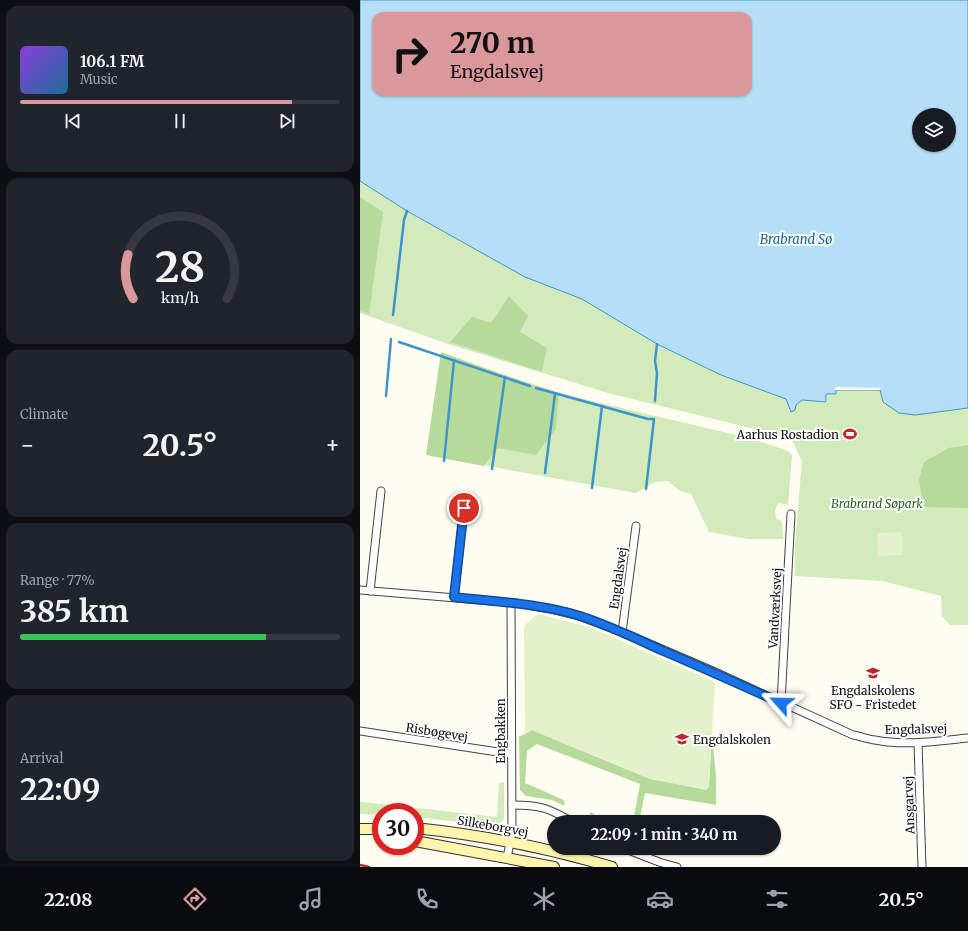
<!DOCTYPE html>
<html lang="en">
<head>
<meta charset="utf-8">
<style>
	:root { --surface:#171b24; --page:#20242c; --text:#f1f3f6; --muted:#9ea1a6; --line:#363941; --accent:#da979c }
	body { margin:0; font-family:Merriweather,serif; background:var(--page); color:var(--text); height:100vh; display:flex; flex-direction:column; font-size:15px; white-space:nowrap }
	* { box-sizing:border-box; margin:0 }
	p { font-size:13px; color:var(--muted) }
	.icon { flex:none; width:22px; height:22px; fill:none; stroke:currentColor; stroke-width:2; stroke-linecap:round; stroke-linejoin:round }
	.map { position:relative; flex:1; overflow:hidden }
	.drawer { display:flex; flex-direction:column; gap:6px; padding:6px; background:#0d0f14; width:360px }
	.drawer>* { flex:none }
	.hud { position:absolute; left:12px; top:12px; width:380px; height:84px; border-radius:12px; box-shadow:0 1px 3px #0004; background:#da979c; color:#111; overflow:hidden }
	.controls { position:absolute; left:552px; top:108px; display:grid; gap:8px }
	.controls a { display:grid; place-items:center; width:44px; height:44px; border-radius:50%; background:var(--surface); box-shadow:0 1px 3px #0004; font-size:20px }
	.speed { position:absolute; left:12px; top:803px; display:flex; gap:8px; font-size:20px; font-weight:700; text-align:center }
	.speed>* { display:grid; place-content:center; width:52px; height:52px; border-radius:50%; background:var(--surface); box-shadow:0 1px 3px #0004; line-height:1 }
	.speed .limit { border:6px solid #d22; background:#fff; color:#111 }
	.pin { position:absolute; display:grid; place-items:center; width:34px; height:34px; color:#fff; margin:-17px; border:2px solid #fff; border-radius:50%; box-shadow:0 1px 4px #0007 }
	.me { position:absolute; width:44px; margin:-22px; rotate:295deg; stroke-linejoin:round; filter:drop-shadow(0 0 3px #0008) }
	.turn { display:flex; align-items:center; gap:14px; height:84px; padding:0 12px; font-size:18px }
	.turn .icon { width:52px; height:52px; stroke-width:2.5 }
	.turn b { display:block; font-size:28px; line-height:34px }
	.big { font-size:30px; font-weight:700; line-height:1.1 }
	.drawer .widget { flex:1; display:flex; flex-direction:column; justify-content:center; gap:6px; min-width:0; padding:0 14px; border-radius:12px; background:var(--page) }
	.drawer .dial { align-items:center; gap:0 }
	.dial svg { height:104px; overflow:visible; fill:none; stroke:var(--line); stroke-width:7; stroke-linecap:round; text-anchor:middle }
	.dial text { fill:var(--text); stroke:none }
	.song { display:flex; align-items:center; gap:12px }
	.cover { width:48px; height:48px; border-radius:6px; background:linear-gradient(135deg,hsl(270 70% 55%),hsl(200 70% 35%)) }
	.played { height:4px; border-radius:2px; background:linear-gradient(90deg,var(--accent) 85%,var(--line) 85%) }
	.keys { display:flex; justify-content:space-around; direction:ltr }
	.heat { display:flex; justify-content:space-between; align-items:center; font-size:22px; direction:ltr }
	.charge { height:6px; border-radius:3px; background:linear-gradient(90deg,#34c759 77%,var(--line) 0) }
	.trip { position:absolute; left:187px; top:815px; width:234px; height:40px; border-radius:20px; background:var(--surface); box-shadow:0 1px 3px #0004; font-weight:700; line-height:40px; text-align:center }
	.dock { display:flex; height:64px; justify-content:space-around; align-items:center; background:#090b0e; color:var(--muted) }
	.dock .icon { width:28px; height:28px }
	.dock .on { color:var(--accent) }
	.dock b { font-size:18px; color:var(--text) }
	main { display:flex; flex:1; min-height:0 }
	.map>svg:first-child { display:block }
</style>
</head>
<body>
<main>
<section class="drawer">
<div class="widget">
<div class="song"><i class="cover"></i><div><b>106.1 FM</b><p>Music</p></div></div>
<div class="played"></div>
<div class="keys"><svg class="icon" aria-label="previous" viewBox="0 0 24 24"><path d="M18 5L8 12l10 7zM5 5v14"/></svg><svg class="icon" aria-label="pause" viewBox="0 0 24 24"><path d="M8 5v14M16 5v14"/></svg><svg class="icon" aria-label="next" viewBox="0 0 24 24"><path d="M6 5l10 7-10 7zM19 5v14"/></svg></div>
</div>
<div class="widget dial"><svg viewBox="0 0 100 80">
<path d="M14 69A42 42 0 1 1 86 69"/>
<path d="M14 69A42 42 0 0 1 10 35" stroke="#da979c"/>
<text x="50" y="56" font-size="32" font-weight="700">28</text>
<text x="50" y="72" font-size="11">km/h</text>
</svg></div>
<div class="widget"><p>Climate</p>
<div class="heat"><a>−</a><b class="big">20.5°</b><a>+</a></div>
</div>
<div class="widget"><p>Range · 77%</p><b class="big">385 km</b><div class="charge"></div></div>
<div class="widget"><p>Arrival</p><b class="big">22:09</b></div>
</section>
<div class="map">
<svg width="608" height="867" viewBox="0 0 608 867">
	<rect width="100%" height="100%" fill="#fffcf1"/>
	<g fill="#d3eaba">
		<path d="M0,181L47,211L165,277L222,299L297,344L361,375L426,399L436,405L442,400L467,403V395L476,394V390H520L522,402L555,415L608,408V625H590L582,616L581,596L523,581L435,576V545L442,461L431,438L248,393L85,343L0,313Z"/>
		<path d="M81,355L211,396L393,439L428,451L432,455L428,505L418,503L415,511L416,519L422,521L423,539H388L349,532L331,494L320,491L308,481L295,482L276,493L67,455Z"/>
		<path d="M144,782V819L140,823L133,826L55,817V812H21V815L0,814V802H3L137,817L139,783Z"/>
	</g>
	<g fill="#b6da99">
		<path d="M0,197L23,212L9,314L0,311Z"/>
		<path d="M149,296L168,316L160,332L187,348L182,372L90,342L112,317L131,323Z"/>
		<path d="M81,352L178,387L199,393L196,429L176,455L138,448L124,466L66,455Z"/>
		<path d="M608,445V508L564,507L559,480L564,462L589,448Z"/>
		<path d="M172,730L290,779L349,787L351,744L353,745L356,776V805L285,793L279,822H273L280,784L177,744L167,751L165,783L204,800L205,806L192,800L166,796L160,790L159,737Z"/>
		<path d="M231,812L238,817L265,822H236L228,818Z"/>
	</g>
	<g fill="#e4f1cc">
		<path d="M542,532L543,555L518,556L517,533Z"/>
		<path d="M178,614L229,627L355,682L349,787L346,790L290,779L172,730L165,733L164,626Z"/>
	</g>
	<path fill="#b6def6" stroke="#3d93cd" fill-rule="evenodd" d="M0,0H608V408L555,415L539,413L523,402L520,390H476V394H466V402L442,400L436,405L435,410L431,412L426,399L361,375L297,344L222,299L165,277L47,211L0,181ZM16,16H388V92H16ZM559,115H589V145H559Z"/>
	<path fill="#fffcf1" d="M475,387L520,388V390H475Z"/>
	<g fill="none" stroke-linecap="round" stroke-linejoin="round">
		<g stroke="#3d93cd" stroke-width="2.5">
			<path d="M33,315L44,220L47,211"/>
			<path d="M39,342L170,386"/>
			<path d="M176,388L288,419H294L286,489"/>
			<path d="M26,396L31,339"/>
			<path d="M295,401L297,373L295,361L297,344"/>
			<path d="M84,461L94,361"/>
			<path d="M132,469L145,377"/>
			<path d="M185,473L195,394"/>
			<path d="M232,488L242,406"/>
		</g>
		<g stroke="#424242" stroke-width="9">
			<g id="street">
				<path d="M0,590L155,603L190,609L219,616L262,632L355,672L493,735C500,736 507,739 515,740C545,746 577,741 608,738"/>
				<path d="M10,591L21,491"/>
				<path d="M94,597L104,508"/>
				<path d="M262,632L276,526"/>
				<path d="M421,703L431,514"/>
				<path d="M0,731L151,754"/>
				<path d="M558,743L562,867"/>
				<path d="M152,805C181,805 188,808 213,822"/>
				<path d="M263,848L299,862L317,867"/>
				<path d="M147,858L152,832L151,603"/>
			</g>
		</g>
		<g stroke="#313131" stroke-width="12">
			<g id="secondary">
				<path d="M55,828C122,835 188,848 252,867"/>
				<path d="M0,829H21"/>
				<path d="M55,841L194,867"/>
			</g>
		</g>
		<use href="#street" stroke="#fff" stroke-width="7"/>
		<use href="#secondary" stroke="#fef6ac" stroke-width="10"/>
		<path stroke="#bf262d" stroke-width="2.5" d="M0,865L9,867"/>
	</g>
	<g fill="none" stroke-linecap="round" stroke-linejoin="round">
		<g stroke="#114b97" stroke-width="10">
			<path id="route" d="M104,508L94,597C136,602 179,603 220,616C248,625 275,638 301,650C341,667 381,685 421,703"/>
		</g>
		<use href="#route" stroke="#1a73e8" stroke-width="7"/>
	</g>
	<defs>
		<g id="stadium-bare" transform="scale(1.08)"><path d="M0-5a6.5 5 0 1 0 0 10a6.5 5 0 1 0 0-10ZM-3.5-1.8h7v3.6h-7Z" fill="#bf262d" stroke="#fff" stroke-width="2.5" paint-order="stroke"/></g>
		<g id="school-bare" transform="scale(1.08)"><path d="M0-5L7-2L0 1L-7-2ZM-4 1L0 2.5L4 1V4Q0 6-4 4Z" fill="#bf262d" stroke="#fff" stroke-width="2.5" paint-order="stroke"/></g>
	</defs>
	<g fill-rule="evenodd">
		<use href="#stadium-bare" x="490" y="434"/>
		<use href="#school-bare" x="513" y="673"/>
		<use href="#school-bare" x="322" y="739"/>
	</g>
	<g text-anchor="middle" dominant-baseline="central" stroke-width="4" stroke-linejoin="round" paint-order="stroke">
		<g font-size="12" fill="#0f0f0f" stroke="#fff" text-anchor="end">
			<text x="479" y="434">Aarhus Rostadion</text>
			<text x="513" y="690" text-anchor="middle">Engdalskolens<tspan x="513" dy="14">SFO - Fristedet</tspan></text>
			<text x="333" y="739" text-anchor="start">Engdalskolen</text>
		</g>
		<g font-size="12" font-style="italic" fill="#2d671f" stroke="#fff">
			<text x="517" y="503">Brabrand Søpark</text>
		</g>
		<g font-size="12" fill="#0f0f0f" stroke="#fff">
			<text transform="translate(258 578) rotate(-82)">Engdalsvej</text>
			<text transform="translate(415 608) rotate(-87)">Vandværksvej</text>
			<text transform="translate(556 729) rotate(-1)">Engdalsvej</text>
			<text transform="translate(140 731) rotate(-90)">Engbakken</text>
			<text transform="translate(77 732) rotate(9)">Risbøgevej</text>
			<text transform="translate(549 805) rotate(-92)">Ansgarvej</text>
			<text transform="translate(133 826) rotate(10)">Silkeborgvej</text>
		</g>
		<g font-size="13" font-style="italic" fill="#1765a1" stroke="#fff">
			<text x="436" y="239">Brabrand Sø</text>
		</g>
	</g>
</svg>
<div class="controls">
<a><svg class="icon" aria-label="layers" viewBox="0 0 24 24"><path d="M12 4l9 5-9 5-9-5zM3 14l9 5 9-5"/></svg></a>
</div>
<div class="speed"><div class="limit">30</div></div>
<div class="pin" style="left:104px;top:508px;background:#d93025"><svg class="icon" aria-label="arrive" viewBox="0 0 24 24"><path d="M6 21V4h12l-3 4 3 4H6"/></svg></div>
<svg class="me" style="left:421px;top:703px" viewBox="-20 -20 40 40"><path d="M0-17L14 15 0 8-14 15z" fill="#1a73e8" stroke="#fff" stroke-width="4"/></svg>
<div class="trip">22:09 · 1 min · 340 m</div>
<div class="hud">
<div class="turn"><svg class="icon" aria-label="right" viewBox="0 0 24 24"><path d="M7 20v-9h11M14 6l5 5-5 5"/></svg><div><b>270 m</b>Engdalsvej</div></div>
</div>
</div>
</main>
<nav class="dock">
<b>22:08</b>
<svg class="icon on" aria-label="directions" viewBox="0 0 24 24"><path d="M12 3l9 9-9 9-9-9zM9 14v-3h6M13 9l2 2-2 2"/></svg>
<svg class="icon" aria-label="music" viewBox="0 0 24 24"><path d="M9 18V5l10-2v13"/><circle cx="6" cy="18" r="3"/><circle cx="16" cy="16" r="3"/></svg>
<svg class="icon" aria-label="phone" viewBox="0 0 24 24"><path d="M5 4h4l2 5-3 2q2 4 5 5l2-3 5 2v4C11 20 4 13 5 4z"/></svg>
<svg class="icon" aria-label="climate" viewBox="0 0 24 24"><path d="M12 3v18M4 7l16 10M4 17L20 7"/></svg>
<svg class="icon" aria-label="car" viewBox="0 0 24 24"><path d="M5 17H2v-5l4-1 3-4h7l3 4 3 1v5h-3M9 17h6M6 11h13"/><circle cx="7" cy="17" r="2"/><circle cx="17" cy="17" r="2"/></svg>
<svg class="icon" aria-label="filters" viewBox="0 0 24 24"><path d="M4 7h16M4 17h16"/><circle cx="9" cy="7" r="2"/><circle cx="15" cy="17" r="2"/></svg>
<b>20.5°</b>
</nav>
</body>
</html>
